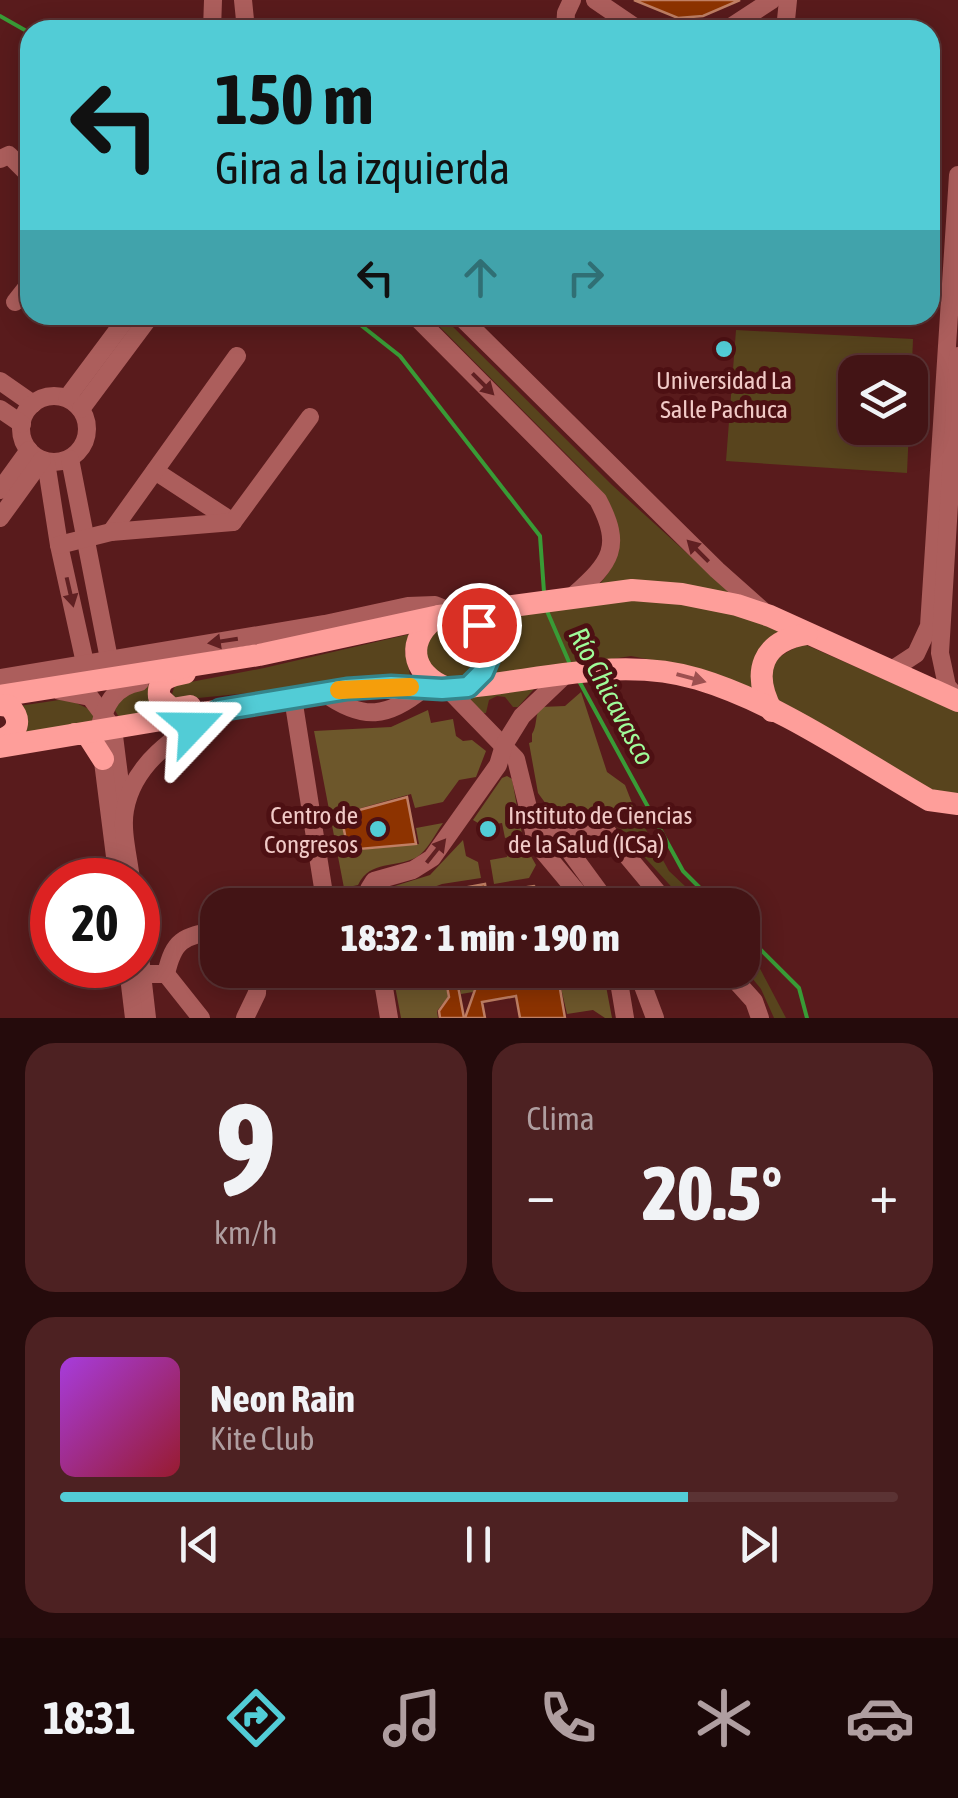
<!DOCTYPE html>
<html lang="es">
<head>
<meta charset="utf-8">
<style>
	:root { --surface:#431415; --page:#4d2122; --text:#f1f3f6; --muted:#af9ea0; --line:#5b3334; --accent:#52ccd6 }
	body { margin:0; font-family:"Asap Condensed",sans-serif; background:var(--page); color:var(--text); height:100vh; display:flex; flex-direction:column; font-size:38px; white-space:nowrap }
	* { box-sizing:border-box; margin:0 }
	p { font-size:32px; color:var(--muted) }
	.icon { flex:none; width:55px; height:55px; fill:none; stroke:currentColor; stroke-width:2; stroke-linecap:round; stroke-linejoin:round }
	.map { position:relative; height:1018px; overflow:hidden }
	.sheet { display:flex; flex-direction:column; gap:25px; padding:25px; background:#250b0c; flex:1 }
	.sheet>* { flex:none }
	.hud { position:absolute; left:20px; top:20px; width:920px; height:305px; border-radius:30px; box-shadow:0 5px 25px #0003,0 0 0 2px var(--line); background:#52ccd6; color:#111; overflow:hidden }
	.buttons { position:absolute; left:838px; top:355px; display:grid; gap:20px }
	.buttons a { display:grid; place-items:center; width:90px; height:90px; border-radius:20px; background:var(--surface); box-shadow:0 5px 25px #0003,0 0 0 2px var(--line); font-size:50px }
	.speed { position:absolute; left:30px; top:858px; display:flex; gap:20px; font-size:50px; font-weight:700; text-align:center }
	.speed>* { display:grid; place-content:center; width:130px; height:130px; border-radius:50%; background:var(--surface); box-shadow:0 5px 25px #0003,0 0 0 2px var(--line); line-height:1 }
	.speed .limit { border:15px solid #d22; background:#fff; color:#111 }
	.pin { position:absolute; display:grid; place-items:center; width:85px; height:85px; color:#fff; margin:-42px; border:5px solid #fff; border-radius:50%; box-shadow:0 2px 10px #0007 }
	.me { position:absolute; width:110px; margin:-55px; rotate:67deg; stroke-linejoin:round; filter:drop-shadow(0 0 8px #0008) }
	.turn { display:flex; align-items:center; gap:35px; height:210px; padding:0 30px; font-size:45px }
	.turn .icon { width:130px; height:130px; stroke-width:2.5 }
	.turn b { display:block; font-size:70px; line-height:85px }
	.lanes { display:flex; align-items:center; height:95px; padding:0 30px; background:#0003; justify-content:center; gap:50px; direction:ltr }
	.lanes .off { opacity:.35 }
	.big { font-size:75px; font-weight:800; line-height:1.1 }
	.sheet .card { flex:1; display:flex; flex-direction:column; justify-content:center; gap:15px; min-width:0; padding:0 35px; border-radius:30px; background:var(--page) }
	.sheet .dial { align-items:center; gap:0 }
	.dial b { font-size:130px; line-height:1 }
	.song { display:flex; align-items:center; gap:30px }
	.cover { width:120px; height:120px; border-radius:15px; background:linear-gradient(135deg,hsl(280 70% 55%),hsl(350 70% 35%)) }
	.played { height:10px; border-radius:5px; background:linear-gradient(90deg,var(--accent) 75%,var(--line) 75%) }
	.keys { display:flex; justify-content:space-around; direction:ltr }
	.heat { display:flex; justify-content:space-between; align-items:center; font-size:55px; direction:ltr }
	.sheet .tiles { flex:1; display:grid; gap:25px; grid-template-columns:1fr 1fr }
	.card:last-child { grid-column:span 2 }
	.trip { position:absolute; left:200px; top:888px; width:560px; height:100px; border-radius:30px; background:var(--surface); box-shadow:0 5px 25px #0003,0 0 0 2px var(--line); font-weight:800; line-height:100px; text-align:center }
	.tabs { display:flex; height:160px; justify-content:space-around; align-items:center; background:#1b0808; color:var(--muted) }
	.tabs .icon { width:70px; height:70px }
	.tabs .selected { color:var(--accent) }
	.tabs b { font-size:45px; color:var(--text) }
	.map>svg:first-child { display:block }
</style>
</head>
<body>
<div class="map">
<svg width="958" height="1018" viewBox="0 0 958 1018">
	<rect width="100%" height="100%" fill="#591b1c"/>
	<g fill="#58441d">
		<path d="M428,315H441L612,485L732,594L599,585C635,543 615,513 586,474Z"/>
		<path d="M736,330L913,339L910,412V372H855V428H909L907,473L726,461Z"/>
		<path d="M659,598L742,616L779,631C756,646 751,666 752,692L668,663L631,656L489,678L479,616Z"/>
		<path d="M457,622L479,638V666L457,682L429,671L424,641L429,632Z"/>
		<path d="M410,634L405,651L410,675L355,676L268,691L178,700L171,697L175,685L264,668Z"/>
		<path d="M804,644L958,712V796L932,794L775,698C765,664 774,657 804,644Z"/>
		<path d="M542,680L518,707H513L505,697L497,696L489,700L486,713H480L462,692Z"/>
		<path d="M147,685H152L161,714L121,721L112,705L120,696Z"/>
		<path d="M59,700L72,701L93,711L94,720L19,739V706Z"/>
		<path d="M634,808L669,871L705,905H688L608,817L607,813Z"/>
		<path d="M743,952L757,963L786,1018H774L761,989L743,967Z"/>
	</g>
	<g fill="#6d572b">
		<path d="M581,692L607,772L625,785L634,808L553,824L549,823L546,804L538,793L529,743L532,742V734C538,725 534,715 541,707L565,706Z"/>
		<path d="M428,710L431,723L453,719L456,736L463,741L472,740L486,751L476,777L459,780L443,802L415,808L411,794L340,814L347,851L419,844L416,828L443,823C435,834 428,850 417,857C395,869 371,859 358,885L344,888L314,731L391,727Z"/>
		<path d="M507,776L512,779L522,834L505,838L502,823L483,826L473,820L502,778Z"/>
		<path d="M463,840L466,856L478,862L481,878L442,884L407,897L408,905H380L378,894L382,890L430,875Z"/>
		<path d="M523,842L536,865L529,878L494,884L490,860L507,857L506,845Z"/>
		<path d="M392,970H421L423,975L443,972L448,997L437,1011L438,1018H401Z"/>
		<path d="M481,970L473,992L461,994L457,971Z"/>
		<path d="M569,970H603L612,1018H605L593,1010L567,1014L561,988L544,975Z"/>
	</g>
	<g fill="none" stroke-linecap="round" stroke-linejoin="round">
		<g stroke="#399b36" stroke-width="4">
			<path d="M0,16L30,33"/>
			<path d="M348,315L400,356L540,536L544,592"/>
			<path d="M547,611L569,662"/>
			<path d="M578,679L683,871L717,905"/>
			<path d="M742,931L799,988L807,1018"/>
		</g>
	</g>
	<g fill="#8d3300" stroke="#c07f64" stroke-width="2.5">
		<path d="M634,0H740L703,16L678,18Z"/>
		<path d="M407,797L416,844L348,850L341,815Z"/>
		<path d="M485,884L488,905H397V900Z"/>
		<path d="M534,886L550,905H508L515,889Z"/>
		<path d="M444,970H455L464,1018H440L439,1011L449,997Z"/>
		<path d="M482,970H532L560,989L565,1018H520L516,996L482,1002L485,1018H465Z"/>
	</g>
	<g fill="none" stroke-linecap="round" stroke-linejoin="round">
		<g stroke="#ac5e5c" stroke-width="18">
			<path d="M243,0L246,30"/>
			<path d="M595,0L639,30"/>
			<path d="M212,30L213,0"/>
			<path d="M565,30L566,13L572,0"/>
			<path d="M726,30L772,0"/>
			<path d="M785,30L788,0"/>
			<path d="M0,159L9,155L30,176"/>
			<path d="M15,302L30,283"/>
			<path d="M414,315L598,500C623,547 611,562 574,595"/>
			<path d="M459,315L717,570L762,610"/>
			<path d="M0,381L33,404"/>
			<circle cx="54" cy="429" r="33"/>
			<path d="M67,398L129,315"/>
			<path d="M0,409L22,424"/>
			<path d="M81,409L151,315"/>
			<path d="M70,459L109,659"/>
			<path d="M46,462L59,545L85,663"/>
			<path d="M155,471L233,522"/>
			<path d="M0,490L29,450"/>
			<path d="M0,518L42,460"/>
			<path d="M111,532L237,356"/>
			<path d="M59,545L111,532L233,522L310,417"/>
			<path d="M890,671L916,654L929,626L958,175"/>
			<path d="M0,678L325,624L408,606L435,605L455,613"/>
			<path d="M448,689L516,759L537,844L588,905"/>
			<path d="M60,691L90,697L113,728L123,807"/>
			<path d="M324,693C363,721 388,718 424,688"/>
			<path d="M293,698L324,894"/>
			<path d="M958,699L947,686L940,653L958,356"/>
			<path d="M534,834L549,832L560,838L609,905"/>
			<path d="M560,838L599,830L608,833L668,905"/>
			<path d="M118,880L99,730C104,706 114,686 140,682"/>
			<path d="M131,880C129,859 121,831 125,810C133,763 175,737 212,714"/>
			<path d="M369,905V889L374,881L413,870L432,858L498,765L504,745L522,716L565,675"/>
			<path d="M138,939L147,1018"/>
			<path d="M381,970L389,1018"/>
			<path d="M617,970L625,1018"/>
			<path d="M637,970L655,1018"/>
			<path d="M726,970L754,1001L760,1018"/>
			<path d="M129,974H166L201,1018"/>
			<path d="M166,974C174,938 184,937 218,930"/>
			<path d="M130,985L134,1018"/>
			<path d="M245,1018L257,993L258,970"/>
		</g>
		<g stroke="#fe9e9a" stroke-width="22">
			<path d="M456,614C495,626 501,662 468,687"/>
			<path d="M439,616C405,638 410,674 447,688"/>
			<path d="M185,673C169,676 157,679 159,697L172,709L190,706"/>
			<path d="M0,696L259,655L439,616L632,590L682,594L737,605L770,616L958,701"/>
			<path d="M0,705L9,706C23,720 18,734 0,740"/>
			<path d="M772,711C751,672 762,641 807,634"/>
			<path d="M75,734H87L103,759"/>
			<path d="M0,747L347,689C381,685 413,690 446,689C529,684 616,654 698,679C778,703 856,758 929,800L958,804"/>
		</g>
	</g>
	<defs><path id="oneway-solid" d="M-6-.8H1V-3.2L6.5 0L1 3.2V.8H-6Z" transform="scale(2.5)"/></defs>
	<g fill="#602022">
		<use href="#oneway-solid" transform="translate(483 384) rotate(45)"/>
		<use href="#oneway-solid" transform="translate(698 551) rotate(-135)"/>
		<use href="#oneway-solid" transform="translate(70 592) rotate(77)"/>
		<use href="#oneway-solid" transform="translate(223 641) rotate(171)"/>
		<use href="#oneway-solid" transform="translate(436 851) rotate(-51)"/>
	</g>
	<use fill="#9d5050" href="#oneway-solid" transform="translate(691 678) rotate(15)"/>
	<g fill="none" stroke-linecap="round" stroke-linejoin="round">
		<g stroke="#35858b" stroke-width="25">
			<path id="route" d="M193,726L220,710L347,689L391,686L442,689L468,687L483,672L489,658L488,641L479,625"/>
		</g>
		<use href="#route" stroke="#52ccd6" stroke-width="18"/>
		<path stroke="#f59e0b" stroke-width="18" d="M339,690L410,687"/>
	</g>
	<g fill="#52ccd6" stroke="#4d1013" stroke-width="4">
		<circle cx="724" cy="349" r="10"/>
		<circle cx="378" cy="829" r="10"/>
		<circle cx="488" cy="829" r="10"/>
	</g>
	<g text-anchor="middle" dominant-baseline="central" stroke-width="10" stroke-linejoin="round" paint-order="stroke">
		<g font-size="25" fill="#f1cac7" stroke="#4d1013">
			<text x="724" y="380">Universidad La<tspan x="724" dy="29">Salle Pachuca</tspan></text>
			<text x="358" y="815" text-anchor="end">Centro de<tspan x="358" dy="29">Congresos</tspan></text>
			<text x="508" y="815" text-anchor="start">Instituto de Ciencias<tspan x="508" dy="29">de la Salud (ICSa)</tspan></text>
		</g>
		<g font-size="28" font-style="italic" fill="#9ffb99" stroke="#4d1013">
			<text transform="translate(612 696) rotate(62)">Río Chicavasco</text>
		</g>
	</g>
</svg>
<div class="buttons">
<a><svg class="icon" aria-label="layers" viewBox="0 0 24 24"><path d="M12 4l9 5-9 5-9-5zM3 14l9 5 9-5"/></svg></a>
</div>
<div class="speed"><div class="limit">20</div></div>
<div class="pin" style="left:479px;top:625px;background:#d93025"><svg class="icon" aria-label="arrive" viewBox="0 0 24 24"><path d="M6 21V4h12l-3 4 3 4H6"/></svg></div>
<svg class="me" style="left:193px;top:726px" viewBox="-20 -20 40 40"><path d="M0-17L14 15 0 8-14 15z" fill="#52ccd6" stroke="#fff" stroke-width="4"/></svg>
<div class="trip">18:32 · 1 min · 190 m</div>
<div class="hud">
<div class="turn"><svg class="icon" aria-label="left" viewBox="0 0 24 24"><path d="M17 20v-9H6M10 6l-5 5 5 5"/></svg><div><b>150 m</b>Gira a la izquierda</div></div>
<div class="lanes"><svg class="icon" aria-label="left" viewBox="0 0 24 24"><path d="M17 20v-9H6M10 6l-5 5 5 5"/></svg><svg class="icon off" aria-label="ahead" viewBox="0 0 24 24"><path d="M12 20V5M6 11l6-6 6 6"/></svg><svg class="icon off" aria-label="right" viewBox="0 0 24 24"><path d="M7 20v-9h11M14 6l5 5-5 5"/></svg></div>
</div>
</div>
<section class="sheet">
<div class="tiles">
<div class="card dial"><b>9</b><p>km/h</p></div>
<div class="card"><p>Clima</p>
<div class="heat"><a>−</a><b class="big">20.5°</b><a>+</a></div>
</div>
<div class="card">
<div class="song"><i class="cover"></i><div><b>Neon Rain</b><p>Kite Club</p></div></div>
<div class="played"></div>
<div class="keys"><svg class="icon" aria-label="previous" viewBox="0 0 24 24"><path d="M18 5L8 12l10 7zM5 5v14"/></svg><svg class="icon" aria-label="pause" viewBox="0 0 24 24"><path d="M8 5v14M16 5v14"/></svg><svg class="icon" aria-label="next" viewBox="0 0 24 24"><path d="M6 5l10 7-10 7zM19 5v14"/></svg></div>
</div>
</div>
</section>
<nav class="tabs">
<b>18:31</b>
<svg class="icon selected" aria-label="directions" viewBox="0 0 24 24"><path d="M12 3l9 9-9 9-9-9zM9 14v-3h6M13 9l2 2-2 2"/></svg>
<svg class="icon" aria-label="music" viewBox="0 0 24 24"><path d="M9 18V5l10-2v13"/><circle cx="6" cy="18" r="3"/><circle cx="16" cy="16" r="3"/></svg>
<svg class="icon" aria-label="phone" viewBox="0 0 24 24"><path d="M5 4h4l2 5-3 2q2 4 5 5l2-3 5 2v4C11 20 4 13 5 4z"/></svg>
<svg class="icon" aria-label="climate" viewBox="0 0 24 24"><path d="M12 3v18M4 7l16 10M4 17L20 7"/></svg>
<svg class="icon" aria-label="car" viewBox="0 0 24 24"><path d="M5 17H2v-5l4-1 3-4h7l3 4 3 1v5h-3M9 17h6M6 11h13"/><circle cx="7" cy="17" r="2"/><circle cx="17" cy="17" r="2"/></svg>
</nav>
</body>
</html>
